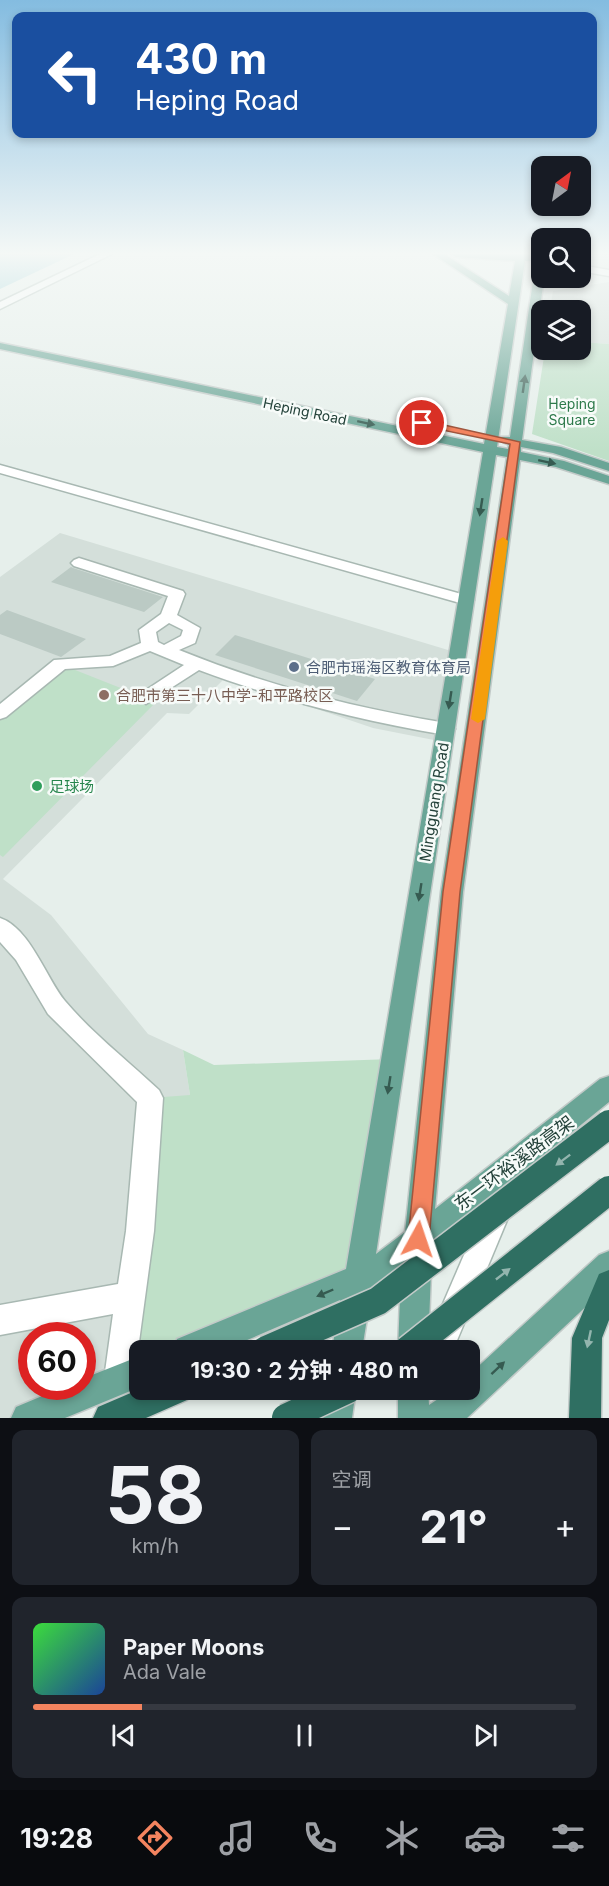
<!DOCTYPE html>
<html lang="zh">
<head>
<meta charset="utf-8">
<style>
	:root { --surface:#171b24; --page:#20242c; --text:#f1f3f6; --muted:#9ea1a6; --line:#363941; --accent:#f4845f }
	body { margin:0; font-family:Inter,"Noto Sans SC",sans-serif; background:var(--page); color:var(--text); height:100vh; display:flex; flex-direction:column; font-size:22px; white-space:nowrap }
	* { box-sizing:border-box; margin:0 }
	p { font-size:20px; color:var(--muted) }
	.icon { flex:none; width:33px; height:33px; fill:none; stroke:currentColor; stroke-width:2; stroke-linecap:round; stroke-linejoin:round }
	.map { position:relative; height:1418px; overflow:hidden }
	.side { display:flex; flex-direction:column; gap:12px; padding:12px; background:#0d0f14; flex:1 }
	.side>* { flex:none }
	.top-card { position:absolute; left:12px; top:12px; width:585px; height:126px; border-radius:12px; box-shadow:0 3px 9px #0003; background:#1a4fa0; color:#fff; overflow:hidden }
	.needle { width:39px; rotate:32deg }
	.controls { position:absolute; left:531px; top:156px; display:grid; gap:12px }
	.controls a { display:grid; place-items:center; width:60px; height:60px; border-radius:12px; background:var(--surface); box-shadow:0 3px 9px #0003; font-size:30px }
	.speed { position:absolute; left:18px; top:1322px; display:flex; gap:12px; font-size:30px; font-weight:700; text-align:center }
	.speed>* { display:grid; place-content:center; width:78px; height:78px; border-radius:50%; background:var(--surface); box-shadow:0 3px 9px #0003; line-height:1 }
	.speed .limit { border:9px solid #d22; background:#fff; color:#111 }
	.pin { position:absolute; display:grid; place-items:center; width:51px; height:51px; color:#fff; margin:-26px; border:3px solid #fff; border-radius:50%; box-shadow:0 2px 6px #0007 }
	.me { position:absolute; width:66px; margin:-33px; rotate:5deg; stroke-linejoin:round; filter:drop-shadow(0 0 4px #0008) }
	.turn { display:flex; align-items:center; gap:21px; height:126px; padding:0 24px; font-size:27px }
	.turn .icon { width:78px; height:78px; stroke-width:2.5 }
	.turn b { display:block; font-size:42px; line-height:51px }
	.big { font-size:45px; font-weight:700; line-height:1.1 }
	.side .card { flex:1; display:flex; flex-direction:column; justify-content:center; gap:9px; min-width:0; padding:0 21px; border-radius:12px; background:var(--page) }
	.side .dial { align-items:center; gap:0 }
	.dial b { font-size:78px; line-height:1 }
	.song { display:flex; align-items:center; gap:18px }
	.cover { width:72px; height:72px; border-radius:9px; background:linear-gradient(135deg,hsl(120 70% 55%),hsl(220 70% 35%)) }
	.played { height:6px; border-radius:3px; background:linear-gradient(90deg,var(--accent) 20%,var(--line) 20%) }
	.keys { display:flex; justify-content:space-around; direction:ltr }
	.heat { display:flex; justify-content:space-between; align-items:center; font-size:33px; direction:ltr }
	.side .tiles { flex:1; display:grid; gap:12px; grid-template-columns:1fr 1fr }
	.card:last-child { grid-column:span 2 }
	.trip { position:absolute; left:129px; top:1340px; width:351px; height:60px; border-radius:12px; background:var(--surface); box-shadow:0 3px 9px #0003; font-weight:700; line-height:60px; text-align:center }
	.menu { display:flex; height:96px; justify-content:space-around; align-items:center; background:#090b0e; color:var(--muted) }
	.menu .icon { width:42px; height:42px }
	.menu .on { color:var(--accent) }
	.menu b { font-size:27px; color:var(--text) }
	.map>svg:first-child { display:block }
</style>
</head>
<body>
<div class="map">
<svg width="609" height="1418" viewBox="0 0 609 1418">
	<rect width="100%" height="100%" fill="#e6efeb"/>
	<g fill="#d4dfda" fill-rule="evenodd">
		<path d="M580,254H609V270L581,264Z"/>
		<path d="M609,282V344L581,342L580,310H550L553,291Z"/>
		<path d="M60,533L458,653L444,742L373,728L225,678L189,714L167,713L3,879L51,915L148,1034L183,1050L190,1095L119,1379L27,1418H0V577ZM32,1335H82V1386H32Z"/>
	</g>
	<g fill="#bfe0c8">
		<path d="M581,342L609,344V461L532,434L545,350H580Z"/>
		<path d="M60,664L156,702L3,857L0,855V717Z"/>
		<path d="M183,1050L214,1065L393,1059L358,1279L188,1350H140L139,1371L119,1379L150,1098L190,1095Z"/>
	</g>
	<path fill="#8ec9d4" d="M0,254H74L0,289Z"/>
	<g fill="#bbcac4">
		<path d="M71,567L73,568L163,597L144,612L51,582Z"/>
		<path d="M7,610L86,639L61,657L0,634V615Z"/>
		<path d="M235,635L375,679L357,701L215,655Z"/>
	</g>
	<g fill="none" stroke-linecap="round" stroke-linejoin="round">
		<g stroke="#a8b8b2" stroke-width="3">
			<g id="minor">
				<path d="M100,254H112L0,309V302Z"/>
				<path d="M580,265L609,270V276L580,271Z"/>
				<path d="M0,465L472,597L474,600L466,605L460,603L0,473Z"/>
				<path d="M79,558L183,591L185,594L177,615L200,628L195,643L179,650C265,685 354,708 446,723L455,729L446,735C362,721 279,700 199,670L146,704L137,698L140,694L184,665L150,651L113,666L65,669L6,717L0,719V704L54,660L110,656L141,643L139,630L161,614L168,596L74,566L71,563L74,560ZM169,623L183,630L181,636L164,645L158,642L156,632Z"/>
				<path d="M0,918C30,928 46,978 65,1001C92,1033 128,1061 159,1090L163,1098L154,1231L134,1379L130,1390L119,1394L108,1390L104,1379L113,1314L0,1335V1305L118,1284L126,1231L137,1102L48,1014L16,960L0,942Z"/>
				<path d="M496,1200L506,1204L510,1213L453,1350H423L486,1204Z"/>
			</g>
		</g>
		<g stroke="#c2cac8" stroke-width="3">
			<g id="major">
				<path d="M433,254H444L509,296L515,261L456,257L451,254H526L537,258L538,254H542V278H544L522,440L561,447L609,463V471L553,453L521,447V452L564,461L609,476V484L556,467L520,460L463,892L435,1209L600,1079L609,1076V1102L432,1246L428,1350H398L401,1271L392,1278L372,1287L362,1350H332L340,1300L224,1350H173L177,1339L346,1269L483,452L0,349V343L484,444L508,304ZM525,261H536L510,437H500L499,440L509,445L508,449L497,447ZM496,455L507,457L441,892L405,1232L376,1254Z"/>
				<path d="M609,1251V1285L467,1418H398V1389H428L429,1405L453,1389H470V1374L599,1255Z"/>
				<path d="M140,1356V1387L65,1418H11L16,1407L66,1386H82V1379Z"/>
				<path d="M326,1389H356L352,1418H320Z"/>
			</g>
		</g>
		<g stroke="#c2cac8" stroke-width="3">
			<g id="highway">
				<path d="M609,1270V1320L602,1338L601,1418H569L572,1338L599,1274Z"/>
				<path d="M140,1389H191L187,1400L146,1418H93L98,1407Z"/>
			</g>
		</g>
		<use href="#minor" fill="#fff" fill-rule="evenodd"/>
		<use href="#major" fill="#6aa596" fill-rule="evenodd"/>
		<use href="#highway" fill="#2f6f62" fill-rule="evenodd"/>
		<g stroke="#c2cac8" stroke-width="31" stroke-linecap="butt">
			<g id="highway-bridge">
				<path d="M266,1350L378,1301L609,1124"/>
				<path d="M408,1350L609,1190"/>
				<path d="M286,1418L348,1389"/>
			</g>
		</g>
		<use href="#highway-bridge" stroke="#2f6f62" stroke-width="28"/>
	</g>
	<defs><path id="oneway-solid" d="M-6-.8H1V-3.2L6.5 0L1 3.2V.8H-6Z" transform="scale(1.5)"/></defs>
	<g fill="#365b51">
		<use href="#oneway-solid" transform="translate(524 384) rotate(-82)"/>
		<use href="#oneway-solid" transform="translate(366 423) rotate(12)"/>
		<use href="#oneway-solid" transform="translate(547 462) rotate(12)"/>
		<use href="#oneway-solid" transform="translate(481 507) rotate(99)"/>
		<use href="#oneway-solid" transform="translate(450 700) rotate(99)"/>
		<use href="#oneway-solid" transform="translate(420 892) rotate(99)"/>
		<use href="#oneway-solid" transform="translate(389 1085) rotate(99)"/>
		<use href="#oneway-solid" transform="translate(325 1293) rotate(157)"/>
		<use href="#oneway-solid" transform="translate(498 1368) rotate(-43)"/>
	</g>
	<g fill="#93b5ae">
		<use href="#oneway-solid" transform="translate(563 1160) rotate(143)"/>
		<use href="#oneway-solid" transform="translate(503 1274) rotate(-38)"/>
		<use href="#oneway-solid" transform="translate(589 1339) rotate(102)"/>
	</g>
	<linearGradient id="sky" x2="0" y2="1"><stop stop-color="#84bce0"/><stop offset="0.56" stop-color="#f4f8f6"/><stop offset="1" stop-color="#f4f8f6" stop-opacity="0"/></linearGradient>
	<rect width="609" height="452" fill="url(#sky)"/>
	<path fill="#f4845f" stroke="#9f563e" stroke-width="1.5" d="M422,420L520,442L460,892L429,1239L426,1247L418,1250L411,1247L408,1239L443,892L510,444L418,425V421Z"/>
	<path fill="#f59e0b" d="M503,537L508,541L485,719L478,723L471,719L497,541Z"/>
	<circle fill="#5c6f8a" stroke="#f7fbf9" stroke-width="2" cx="294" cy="667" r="6"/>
	<circle fill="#8d6e63" stroke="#f7fbf9" stroke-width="2" cx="104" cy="695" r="6"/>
	<circle fill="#2e9e5b" stroke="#f7fbf9" stroke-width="2" cx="37" cy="786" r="6"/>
	<g text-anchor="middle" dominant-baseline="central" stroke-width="5" stroke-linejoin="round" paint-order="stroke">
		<g font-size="14" fill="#2d7a4b" stroke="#f7fbf9">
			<text x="572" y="403">Heping<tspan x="572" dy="16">Square</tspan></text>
		</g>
		<g font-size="14" fill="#24423a" stroke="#f7fbf9">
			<text transform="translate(305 411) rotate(12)">Heping Road</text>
		</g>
		<g font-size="15" fill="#4e5e75" stroke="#f7fbf9" text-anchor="start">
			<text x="306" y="667">合肥市瑶海区教育体育局</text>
		</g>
		<g font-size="15" fill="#785e54" stroke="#f7fbf9" text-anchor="start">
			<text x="116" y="695">合肥市第三十八中学-和平路校区</text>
		</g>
		<g font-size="15" fill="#27864d" stroke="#f7fbf9" text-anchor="start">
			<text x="49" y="786">足球场</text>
		</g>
		<g font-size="15" fill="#24423a" stroke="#f7fbf9">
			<text transform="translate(434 802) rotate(-81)">Mingguang Road</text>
		</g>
		<g font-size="18" fill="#24423a" stroke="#f7fbf9">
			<text transform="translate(514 1163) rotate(-37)">东一环裕溪路高架</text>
		</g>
	</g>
</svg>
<div class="controls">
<a><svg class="needle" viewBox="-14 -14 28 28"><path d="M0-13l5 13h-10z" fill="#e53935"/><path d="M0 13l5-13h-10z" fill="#9ea1a6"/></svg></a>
<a><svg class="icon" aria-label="search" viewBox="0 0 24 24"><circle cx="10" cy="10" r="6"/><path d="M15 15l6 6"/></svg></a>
<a><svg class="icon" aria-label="layers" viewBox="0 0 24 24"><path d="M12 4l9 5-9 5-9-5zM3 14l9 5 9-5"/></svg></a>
</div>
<div class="speed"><div class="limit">60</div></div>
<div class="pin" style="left:422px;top:423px;background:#d93025"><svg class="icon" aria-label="arrive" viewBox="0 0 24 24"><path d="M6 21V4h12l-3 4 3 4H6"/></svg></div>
<svg class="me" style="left:418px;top:1239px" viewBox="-20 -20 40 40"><path d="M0-17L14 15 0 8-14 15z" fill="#f4845f" stroke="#fff" stroke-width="4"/></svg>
<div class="trip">19:30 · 2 分钟 · 480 m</div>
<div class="top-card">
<div class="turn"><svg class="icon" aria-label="left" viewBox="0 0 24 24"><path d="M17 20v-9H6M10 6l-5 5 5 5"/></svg><div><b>430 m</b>Heping Road</div></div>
</div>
</div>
<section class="side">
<div class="tiles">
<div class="card dial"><b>58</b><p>km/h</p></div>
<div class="card"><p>空调</p>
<div class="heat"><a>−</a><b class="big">21°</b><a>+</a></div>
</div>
<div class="card">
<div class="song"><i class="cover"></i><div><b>Paper Moons</b><p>Ada Vale</p></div></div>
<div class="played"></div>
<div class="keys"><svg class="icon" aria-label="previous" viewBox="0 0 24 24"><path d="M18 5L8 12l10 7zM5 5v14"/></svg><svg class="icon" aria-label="pause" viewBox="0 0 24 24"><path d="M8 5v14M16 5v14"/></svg><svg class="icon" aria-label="next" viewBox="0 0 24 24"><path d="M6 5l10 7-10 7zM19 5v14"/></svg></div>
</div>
</div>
</section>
<nav class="menu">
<b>19:28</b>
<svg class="icon on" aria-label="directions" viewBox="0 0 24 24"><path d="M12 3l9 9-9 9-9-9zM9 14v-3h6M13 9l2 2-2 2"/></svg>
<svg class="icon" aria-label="music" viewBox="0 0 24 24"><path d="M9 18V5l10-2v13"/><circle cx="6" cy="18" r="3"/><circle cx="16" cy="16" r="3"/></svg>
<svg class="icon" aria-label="phone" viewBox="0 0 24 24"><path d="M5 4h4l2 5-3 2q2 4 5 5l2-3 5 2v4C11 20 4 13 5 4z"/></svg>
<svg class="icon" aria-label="climate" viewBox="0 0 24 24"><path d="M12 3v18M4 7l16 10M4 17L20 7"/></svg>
<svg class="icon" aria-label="car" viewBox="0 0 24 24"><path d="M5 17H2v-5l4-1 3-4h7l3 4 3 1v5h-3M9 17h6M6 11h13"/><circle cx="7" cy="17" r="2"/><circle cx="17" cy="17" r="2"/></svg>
<svg class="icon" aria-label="filters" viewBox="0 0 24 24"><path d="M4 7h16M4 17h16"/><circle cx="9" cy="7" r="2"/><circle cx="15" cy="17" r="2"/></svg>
</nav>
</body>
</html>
